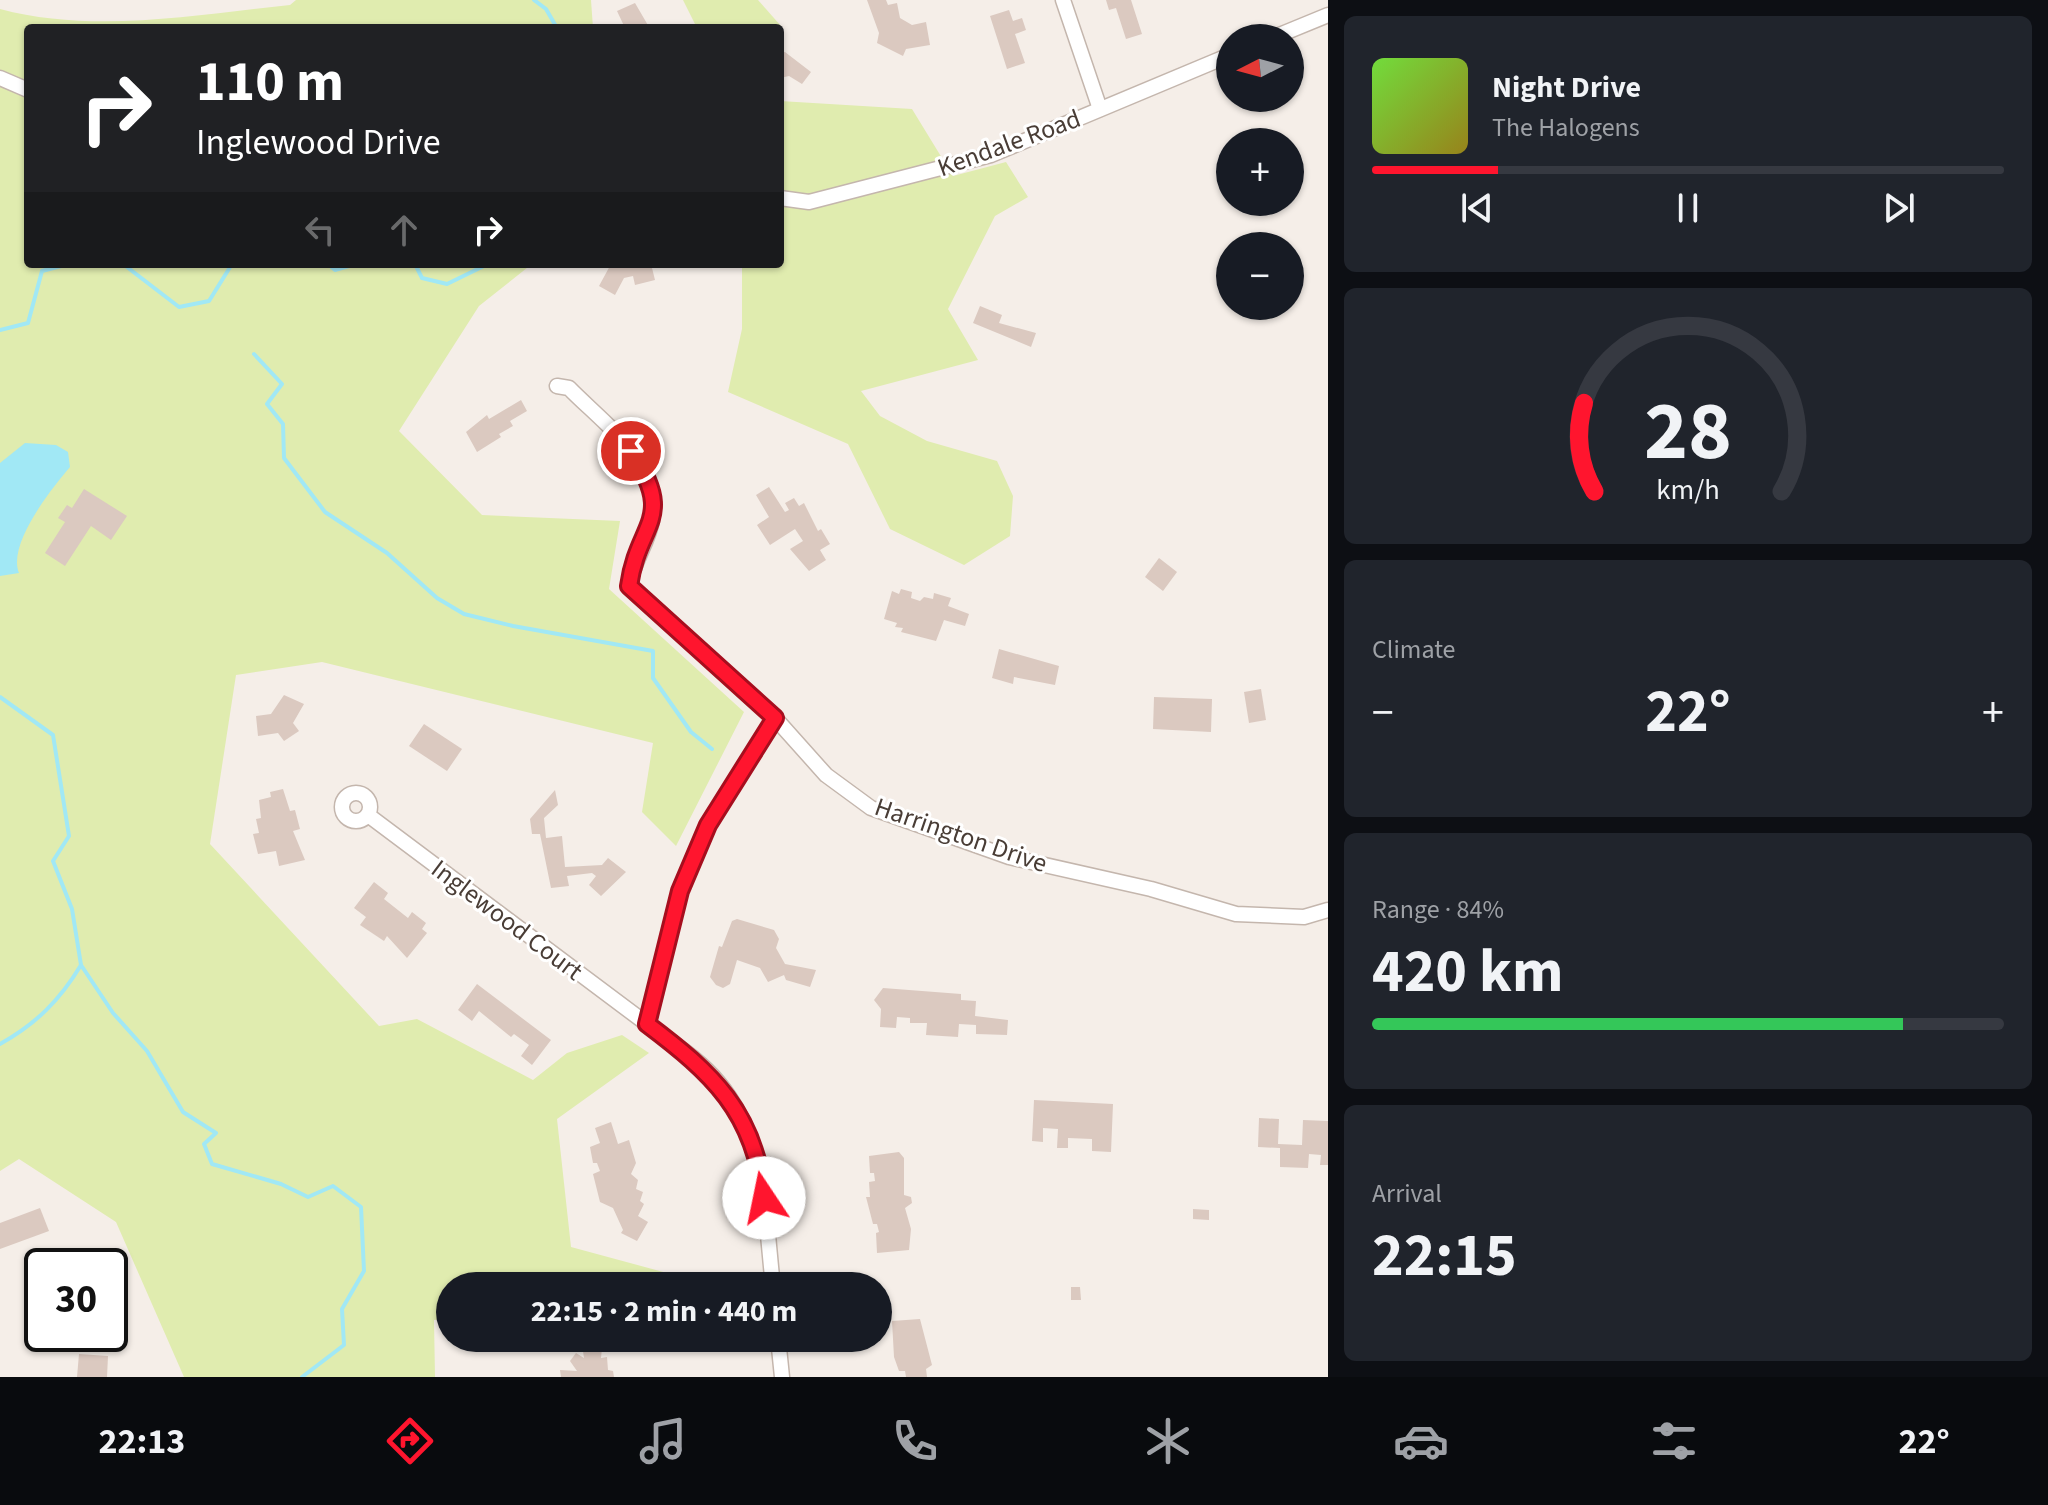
<!DOCTYPE html>
<html lang="en">
<head>
<meta charset="utf-8">
<style>
	:root { --surface:#171b24; --page:#20242c; --text:#f1f3f6; --muted:#9ea1a6; --line:#363941; --accent:#ff152e }
	body { margin:0; font-family:"Source Sans 3",sans-serif; background:var(--page); color:var(--text); height:100vh; display:flex; flex-direction:column; font-size:30px; white-space:nowrap }
	* { box-sizing:border-box; margin:0 }
	p { font-size:26px; color:var(--muted) }
	.icon { flex:none; width:44px; height:44px; fill:none; stroke:currentColor; stroke-width:2; stroke-linecap:round; stroke-linejoin:round }
	.map { position:relative; flex:1; overflow:hidden }
	.side { display:flex; flex-direction:column; gap:16px; padding:16px; background:#0d0f14; width:720px }
	.side>* { flex:none }
	.banner { position:absolute; left:24px; top:24px; width:760px; height:244px; border-radius:8px; box-shadow:0 2px 6px #0004; background:#202124; color:#fff; overflow:hidden }
	.needle { width:52px; rotate:264deg }
	.controls { position:absolute; left:1216px; top:24px; display:grid; gap:16px }
	.controls a { display:grid; place-items:center; width:88px; height:88px; border-radius:50%; background:var(--surface); box-shadow:0 2px 6px #0004; font-size:40px }
	.speed { position:absolute; left:24px; top:1248px; display:flex; gap:16px; font-size:40px; font-weight:700; text-align:center }
	.speed>* { display:grid; place-content:center; width:104px; height:104px; border-radius:50%; background:var(--surface); box-shadow:0 2px 6px #0004; line-height:1 }
	.speed .limit { border:4px solid #111; border-radius:12px; background:#fff; color:#111 }
	.pin { position:absolute; display:grid; place-items:center; width:68px; height:68px; color:#fff; margin:-34px; border:4px solid #fff; border-radius:50%; box-shadow:0 2px 8px #0007 }
	.me { position:absolute; width:88px; margin:-44px; rotate:349deg; stroke-linejoin:round; filter:drop-shadow(0 0 6px #0008) }
	.turn { display:flex; align-items:center; gap:28px; height:168px; padding:0 40px; font-size:36px }
	.turn .icon { width:104px; height:104px; stroke-width:2.5 }
	.turn b { display:block; font-size:56px; line-height:68px }
	.lanes { display:flex; align-items:center; height:76px; padding:0 40px; background:#0003; justify-content:center; gap:40px; direction:ltr }
	.lanes .off { opacity:.35 }
	.big { font-size:60px; font-weight:700; line-height:1.1 }
	.side .widget { flex:1; display:flex; flex-direction:column; justify-content:center; gap:12px; min-width:0; padding:0 28px; border-radius:12px; background:var(--page) }
	.side .dial { align-items:center; gap:0 }
	.dial svg { height:208px; overflow:visible; fill:none; stroke:var(--line); stroke-width:7; stroke-linecap:round; text-anchor:middle }
	.dial text { fill:var(--text); stroke:none }
	.song { display:flex; align-items:center; gap:24px }
	.cover { width:96px; height:96px; border-radius:12px; background:linear-gradient(135deg,hsl(100 70% 55%),hsl(50 70% 35%)) }
	.played { height:8px; border-radius:4px; background:linear-gradient(90deg,var(--accent) 20%,var(--line) 20%) }
	.keys { display:flex; justify-content:space-around; direction:ltr }
	.heat { display:flex; justify-content:space-between; align-items:center; font-size:44px; direction:ltr }
	.charge { height:12px; border-radius:6px; background:linear-gradient(90deg,#34c759 84%,var(--line) 0) }
	.trip { position:absolute; left:436px; top:1272px; width:456px; height:80px; border-radius:40px; background:var(--surface); box-shadow:0 2px 6px #0004; font-weight:700; line-height:80px; text-align:center }
	.tab-bar { display:flex; height:128px; justify-content:space-around; align-items:center; background:#090b0e; color:var(--muted) }
	.tab-bar .icon { width:56px; height:56px }
	.tab-bar .active { color:var(--accent) }
	.tab-bar b { font-size:36px; color:var(--text) }
	main { display:flex; flex:1; min-height:0 }
	.map>svg:first-child { display:block }
</style>
</head>
<body>
<main>
<div class="map">
<svg width="1328" height="1377" viewBox="0 0 1328 1377">
	<rect width="100%" height="100%" fill="#f5eee8"/>
	<g fill="#e0ecaf">
		<path d="M296,0H591L593,28H28V264H532L479,306L399,431L482,515L620,521L609,589L744,712L676,846L642,812L653,743L322,662L236,675L210,844L379,1026L417,1019L533,1080L567,1053L622,1035L649,1053L557,1119L571,1247L715,1286H450V1318L434,1320L435,1377H184L116,1222L19,1159L0,1171V9C94,34 195,15 290,5Z"/>
		<path d="M683,0H758L781,26L697,28Z"/>
		<path d="M780,101L912,109L953,176L1006,162L1028,197L995,216L948,309L978,360L861,391L880,416L927,441L997,461L1013,496L1010,536L964,565L890,529L848,444L728,392L742,329V264H780Z"/>
	</g>
	<path fill="#a1e8f5" d="M25,443L56,445L68,452L70,467C52,488 7,544 19,573L0,576V463Z"/>
	<g fill="none" stroke-linecap="round" stroke-linejoin="round">
		<g stroke="#a1e8f5" stroke-width="4">
			<path d="M534,0L546,9L557,28"/>
			<path d="M123,264L179,307L209,301L232,264"/>
			<path d="M328,264L335,270L356,264"/>
			<path d="M415,264L422,278L447,284L488,264"/>
			<path d="M0,330L28,323L42,271L69,264"/>
			<path d="M254,354L282,384L267,404L283,424L284,458L325,512L387,553L437,598L464,614L513,626L653,651V678L691,732L712,749"/>
			<path d="M0,697L53,735L69,836L53,861L72,909L81,965L113,1013L147,1051L183,1112L216,1133L204,1144L212,1164L281,1184L308,1197L333,1186L361,1207L364,1271L342,1309L344,1345L302,1377"/>
			<path d="M0,1044C36,1024 60,1000 81,965"/>
		</g>
	</g>
	<g fill="#dbc9c0">
		<path d="M867,0H886L888,5L897,3L900,18L912,25L926,22L930,45L906,49L903,56L877,43L879,33Z"/>
		<path d="M1106,0H1131L1142,34L1126,39L1116,8L1109,10Z"/>
		<path d="M635,3L649,27L655,24L656,28H625L617,11Z"/>
		<path d="M1009,10L1013,21L1022,18L1026,30L1015,34L1025,63L1007,69L990,16Z"/>
		<path d="M785,52L811,72L802,84L789,76L780,78V53Z"/>
		<path d="M611,264H651L655,280L635,285L633,276L624,278L615,295L599,286Z"/>
		<path d="M980,306L1002,315L999,323L1036,333L1031,347L973,323Z"/>
		<path d="M521,400L527,411L510,421L513,426L499,434L501,437L477,452L466,432L487,415L489,419Z"/>
		<path d="M769,487L785,512L789,510L785,503L794,498L799,506L804,503L818,531L821,529L830,544L820,550L826,560L809,571L790,549L803,541L795,529L770,545L757,525L769,517L756,495Z"/>
		<path d="M84,489L127,516L111,540L91,526L65,566L45,553L65,522L58,518L67,505L72,508Z"/>
		<path d="M1159,558L1177,572L1163,591L1145,577Z"/>
		<path d="M901,589L912,592L911,598L920,601L924,597L933,599L934,593L951,598L948,606L969,614L965,626L944,620L936,641L901,632L903,628L895,627L897,623L884,619L892,591L899,594Z"/>
		<path d="M999,649L1059,666L1055,685L1014,677L1013,684L992,678Z"/>
		<path d="M1261,689L1266,720L1249,723L1244,692Z"/>
		<path d="M284,695L304,704L293,723L299,731L284,741L278,733L258,736L256,716L271,714Z"/>
		<path d="M1154,697L1212,699L1211,732L1153,729Z"/>
		<path d="M424,724L462,749L447,771L409,746Z"/>
		<path d="M283,789L290,811L295,810L300,829L293,831L305,860L279,866L276,851L258,854L253,834L259,833L256,819L261,818L259,800L271,797L270,792Z"/>
		<path d="M555,790L558,805L544,818L546,838L562,836L565,867L602,865L608,858L626,872L601,896L589,885L596,876L592,873L567,876L569,886L551,888L540,834H532L530,819Z"/>
		<path d="M374,882L388,893L384,899L408,918L412,912L426,923L422,929L427,933L407,958L387,936L384,941L360,925L366,917L354,908Z"/>
		<path d="M737,919L774,930L779,939L776,948L785,964L816,970L810,987L786,980L784,975L768,982L760,968L737,960L730,984L723,988L716,985L710,977L719,946L722,947L732,921Z"/>
		<path d="M477,984L551,1040L532,1065L521,1056L529,1045L514,1034L511,1037L479,1011L472,1021L458,1010Z"/>
		<path d="M883,988L961,994V1000L976,1001L975,1016L1008,1020L1007,1035L976,1034V1025L959,1024L958,1037L926,1035L927,1023H910V1018L897,1017L896,1028L880,1027L881,1009L874,1000Z"/>
		<path d="M1034,1100L1113,1104L1111,1152L1092,1151V1139L1068,1138V1148H1057L1058,1129L1043,1128V1142L1032,1141Z"/>
		<path d="M1259,1118L1279,1119L1278,1144L1302,1145L1303,1120L1328,1121V1165H1320L1321,1155L1309,1154L1308,1168L1280,1167V1148L1258,1147Z"/>
		<path d="M611,1122L618,1144L629,1140L636,1163L631,1174L638,1180L636,1189L643,1192L640,1201L644,1204L638,1216L648,1222L637,1241L621,1233L623,1230L613,1208L600,1202L593,1174L600,1171L597,1163H593L590,1147L600,1143L595,1128Z"/>
		<path d="M899,1152L904,1158V1195L911,1197L912,1203L905,1208L911,1229L909,1250L877,1253L876,1233L879,1232L877,1224H873L866,1197H870L869,1182L875,1181L874,1173H870L869,1156Z"/>
		<path d="M40,1208L49,1231L0,1249V1223Z"/>
		<path d="M1193,1209L1209,1210V1220L1193,1219Z"/>
		<path d="M84,1256L109,1258V1266H83Z"/>
		<path d="M1071,1287H1080L1081,1300H1071Z"/>
		<path d="M920,1319L932,1365L926,1369L927,1377H906L905,1371H899L894,1357L892,1321Z"/>
		<path d="M581,1338H603L601,1358L607,1357L608,1370L613,1371L614,1377H561L560,1370L577,1371L570,1361L576,1353L584,1358Z"/>
		<path d="M79,1354L108,1356L107,1377H77Z"/>
	</g>
	<g fill="none" stroke-linecap="round" stroke-linejoin="round">
		<g stroke="#c4b6ad" stroke-width="17">
			<g id="minor">
				<path d="M1063,0L1100,109"/>
				<path d="M1272,38L1328,15"/>
				<path d="M0,78L28,90"/>
				<path d="M780,198L809,202L991,155L1230,55"/>
				<path d="M557,386L569,388C604,424 663,464 652,520C648,543 633,562 629,586L775,718L826,775L871,808L1009,857L1151,889L1236,914L1304,917L1328,910"/>
				<circle cx="356" cy="807" r="14"/>
				<path d="M368,815L647,1024"/>
				<path d="M773,1286C765,1216 766,1139 718,1082C699,1059 671,1042 647,1024L680,891L708,825L775,718"/>
				<path d="M778,1338L782,1377"/>
			</g>
		</g>
		<use href="#minor" stroke="#fff" stroke-width="14"/>
	</g>
	<g fill="none" stroke-linecap="round" stroke-linejoin="round">
		<g stroke="#a60e1e" stroke-width="20">
			<path id="route" d="M631,451C677,520 638,521 629,586L775,718L708,825L680,891L647,1024C712,1073 755,1112 764,1198"/>
		</g>
		<use href="#route" stroke="#ff152e" stroke-width="14"/>
	</g>
	<g text-anchor="middle" dominant-baseline="central" stroke-width="6" stroke-linejoin="round" paint-order="stroke">
		<g font-size="26" fill="#493d36" stroke="#fff">
			<text transform="translate(1009 143) rotate(-20)">Kendale Road</text>
			<text transform="translate(961 835) rotate(19)">Harrington Drive</text>
			<text transform="translate(507 920) rotate(37)">Inglewood Court</text>
		</g>
	</g>
</svg>
<div class="controls">
<a><svg class="needle" viewBox="-14 -14 28 28"><path d="M0-13l5 13h-10z" fill="#e53935"/><path d="M0 13l5-13h-10z" fill="#9ea1a6"/></svg></a>
<a>+</a>
<a>−</a>
</div>
<div class="speed"><div class="limit">30</div></div>
<div class="pin" style="left:631px;top:451px;background:#d93025"><svg class="icon" aria-label="arrive" viewBox="0 0 24 24"><path d="M6 21V4h12l-3 4 3 4H6"/></svg></div>
<svg class="me" style="left:764px;top:1198px" viewBox="-20 -20 40 40"><circle r="19" fill="#fff"/><path d="M0-13L10 11 0 6-10 11z" fill="#ff152e"/></svg>
<div class="trip">22:15 · 2 min · 440 m</div>
<div class="banner">
<div class="turn"><svg class="icon" aria-label="right" viewBox="0 0 24 24"><path d="M7 20v-9h11M14 6l5 5-5 5"/></svg><div><b>110 m</b>Inglewood Drive</div></div>
<div class="lanes"><svg class="icon off" aria-label="left" viewBox="0 0 24 24"><path d="M17 20v-9H6M10 6l-5 5 5 5"/></svg><svg class="icon off" aria-label="ahead" viewBox="0 0 24 24"><path d="M12 20V5M6 11l6-6 6 6"/></svg><svg class="icon" aria-label="right" viewBox="0 0 24 24"><path d="M7 20v-9h11M14 6l5 5-5 5"/></svg></div>
</div>
</div>
<section class="side">
<div class="widget">
<div class="song"><i class="cover"></i><div><b>Night Drive</b><p>The Halogens</p></div></div>
<div class="played"></div>
<div class="keys"><svg class="icon" aria-label="previous" viewBox="0 0 24 24"><path d="M18 5L8 12l10 7zM5 5v14"/></svg><svg class="icon" aria-label="pause" viewBox="0 0 24 24"><path d="M8 5v14M16 5v14"/></svg><svg class="icon" aria-label="next" viewBox="0 0 24 24"><path d="M6 5l10 7-10 7zM19 5v14"/></svg></div>
</div>
<div class="widget dial"><svg viewBox="0 0 100 80">
<path d="M14 69A42 42 0 1 1 86 69"/>
<path d="M14 69A42 42 0 0 1 10 35" stroke="#ff152e"/>
<text x="50" y="56" font-size="32" font-weight="700">28</text>
<text x="50" y="72" font-size="11">km/h</text>
</svg></div>
<div class="widget"><p>Climate</p>
<div class="heat"><a>−</a><b class="big">22°</b><a>+</a></div>
</div>
<div class="widget"><p>Range · 84%</p><b class="big">420 km</b><div class="charge"></div></div>
<div class="widget"><p>Arrival</p><b class="big">22:15</b></div>
</section>
</main>
<nav class="tab-bar">
<b>22:13</b>
<svg class="icon active" aria-label="directions" viewBox="0 0 24 24"><path d="M12 3l9 9-9 9-9-9zM9 14v-3h6M13 9l2 2-2 2"/></svg>
<svg class="icon" aria-label="music" viewBox="0 0 24 24"><path d="M9 18V5l10-2v13"/><circle cx="6" cy="18" r="3"/><circle cx="16" cy="16" r="3"/></svg>
<svg class="icon" aria-label="phone" viewBox="0 0 24 24"><path d="M5 4h4l2 5-3 2q2 4 5 5l2-3 5 2v4C11 20 4 13 5 4z"/></svg>
<svg class="icon" aria-label="climate" viewBox="0 0 24 24"><path d="M12 3v18M4 7l16 10M4 17L20 7"/></svg>
<svg class="icon" aria-label="car" viewBox="0 0 24 24"><path d="M5 17H2v-5l4-1 3-4h7l3 4 3 1v5h-3M9 17h6M6 11h13"/><circle cx="7" cy="17" r="2"/><circle cx="17" cy="17" r="2"/></svg>
<svg class="icon" aria-label="filters" viewBox="0 0 24 24"><path d="M4 7h16M4 17h16"/><circle cx="9" cy="7" r="2"/><circle cx="15" cy="17" r="2"/></svg>
<b>22°</b>
</nav>
</body>
</html>
